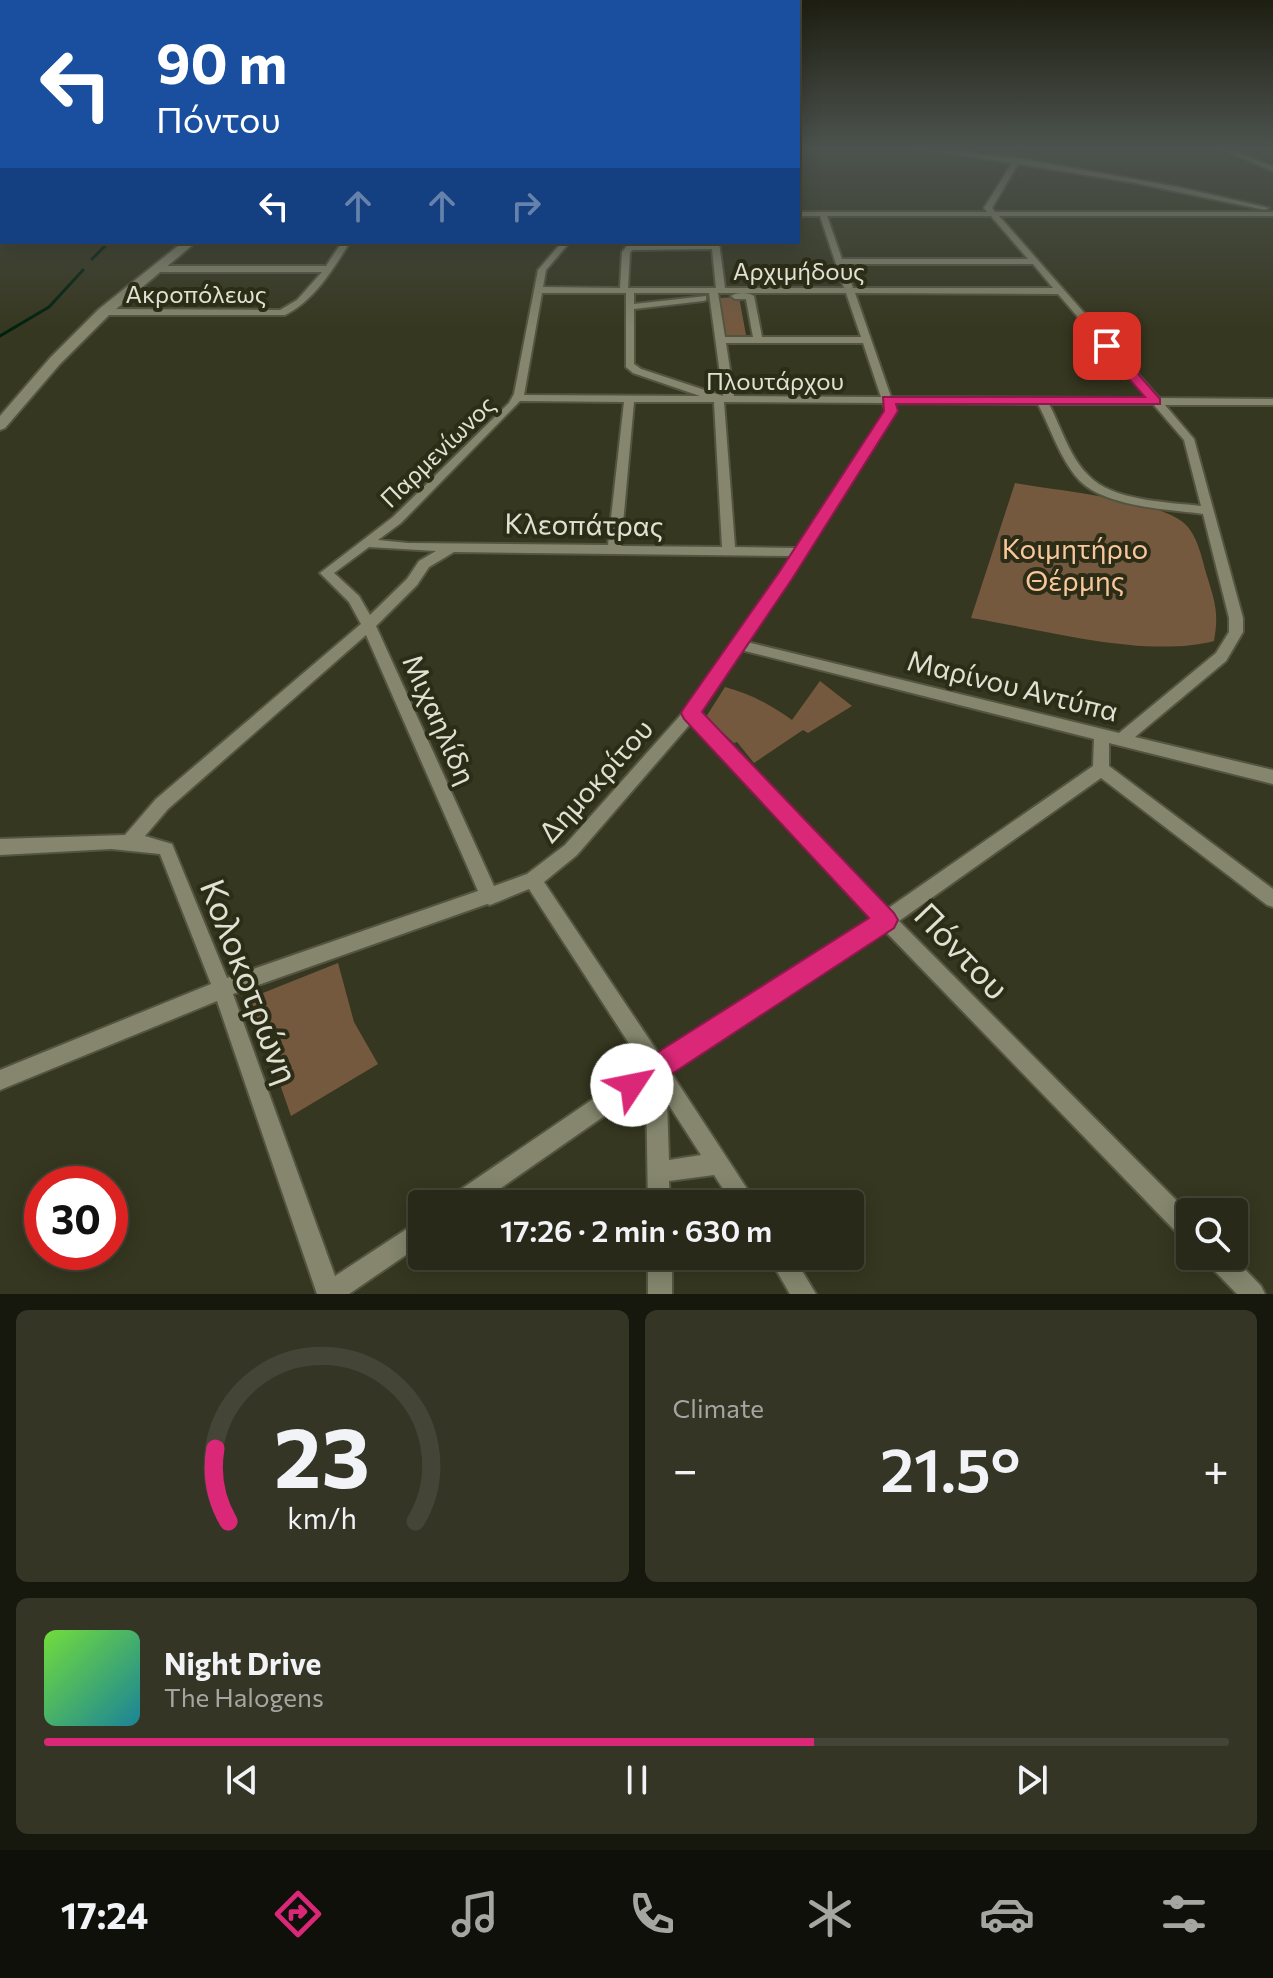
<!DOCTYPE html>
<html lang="en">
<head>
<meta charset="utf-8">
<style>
	:root { --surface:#282918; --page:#343525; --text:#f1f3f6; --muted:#a5a6a2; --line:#444537; --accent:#db2777 }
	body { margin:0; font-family:Commissioner,sans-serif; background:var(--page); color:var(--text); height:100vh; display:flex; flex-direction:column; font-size:30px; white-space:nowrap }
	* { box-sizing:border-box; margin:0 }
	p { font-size:26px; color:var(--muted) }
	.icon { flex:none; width:44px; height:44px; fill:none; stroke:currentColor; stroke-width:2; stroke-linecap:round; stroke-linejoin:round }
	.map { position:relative; height:1294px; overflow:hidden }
	.details { display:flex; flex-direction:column; gap:16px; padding:16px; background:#16170d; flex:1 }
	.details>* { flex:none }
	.guide { position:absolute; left:0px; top:0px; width:800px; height:244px; box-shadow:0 4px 20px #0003,0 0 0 2px var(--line); background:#1a4fa0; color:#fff; overflow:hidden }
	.fabs { position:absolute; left:1176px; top:1198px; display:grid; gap:16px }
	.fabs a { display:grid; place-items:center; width:72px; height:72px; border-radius:8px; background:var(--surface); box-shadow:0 4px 20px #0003,0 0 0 2px var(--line); font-size:40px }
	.speed { position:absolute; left:24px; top:1166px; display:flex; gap:16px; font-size:40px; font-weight:700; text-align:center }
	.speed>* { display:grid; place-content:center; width:104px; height:104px; border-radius:50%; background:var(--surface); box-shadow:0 4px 20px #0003,0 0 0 2px var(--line); line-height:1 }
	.speed .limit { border:12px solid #d22; background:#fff; color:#111 }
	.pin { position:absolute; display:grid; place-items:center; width:68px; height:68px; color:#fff; margin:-34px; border-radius:16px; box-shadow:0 4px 12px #0006 }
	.me { position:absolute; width:88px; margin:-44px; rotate:56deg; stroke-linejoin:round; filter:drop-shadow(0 0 6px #0008) }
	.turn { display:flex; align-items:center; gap:28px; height:168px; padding:0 24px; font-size:36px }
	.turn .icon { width:104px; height:104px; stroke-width:2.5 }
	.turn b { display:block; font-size:56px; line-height:68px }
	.lanes { display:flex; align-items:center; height:76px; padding:0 24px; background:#0003; justify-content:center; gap:40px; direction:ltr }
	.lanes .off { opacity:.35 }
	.big { font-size:60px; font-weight:600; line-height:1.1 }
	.details .widget { flex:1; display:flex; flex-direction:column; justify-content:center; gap:12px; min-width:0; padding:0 28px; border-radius:12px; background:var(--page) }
	.details .dial { align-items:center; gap:0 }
	.dial svg { height:208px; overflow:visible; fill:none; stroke:var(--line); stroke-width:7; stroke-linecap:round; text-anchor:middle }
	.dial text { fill:var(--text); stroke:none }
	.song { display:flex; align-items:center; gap:24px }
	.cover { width:96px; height:96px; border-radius:12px; background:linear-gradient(135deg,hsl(100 70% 55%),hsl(190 70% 35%)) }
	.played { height:8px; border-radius:4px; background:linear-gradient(90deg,var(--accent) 65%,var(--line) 65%) }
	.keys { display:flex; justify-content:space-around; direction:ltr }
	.heat { display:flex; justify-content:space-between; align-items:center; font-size:44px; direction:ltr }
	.details .tiles { flex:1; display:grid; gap:16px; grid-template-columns:1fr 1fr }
	.widget:last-child { grid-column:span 2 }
	.trip { position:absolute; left:408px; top:1190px; width:456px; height:80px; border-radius:8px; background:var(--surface); box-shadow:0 4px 20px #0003,0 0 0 2px var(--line); font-weight:600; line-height:80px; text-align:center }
	.menu { display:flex; height:128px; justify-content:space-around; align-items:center; background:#10100a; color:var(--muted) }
	.menu .icon { width:56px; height:56px }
	.menu .active { color:var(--accent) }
	.menu b { font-size:36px; color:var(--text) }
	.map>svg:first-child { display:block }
</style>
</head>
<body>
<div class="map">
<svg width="1273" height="1294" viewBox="0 0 1273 1294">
	<rect width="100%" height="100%" fill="#363720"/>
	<g fill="#75593f">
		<path d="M739,297L746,335H726L720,298Z"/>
		<path d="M1015,483C1052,490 1163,500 1186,525C1198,537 1202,559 1207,576C1215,602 1219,613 1214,641C1146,659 1042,629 971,618Z"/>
		<path d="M820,681L852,706L808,733L803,730L754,763L737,742L734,743L706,717L725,687C751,694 771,705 792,720Z"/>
		<path d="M338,963L354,1022L378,1064L291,1116L250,998Z"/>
	</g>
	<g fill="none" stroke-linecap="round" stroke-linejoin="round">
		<g stroke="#00210f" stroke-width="3">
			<path d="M92,259L109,242"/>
			<path d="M0,336L49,307L83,270"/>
		</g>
		<g stroke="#545541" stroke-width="4">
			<g id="street">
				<path d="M912,148H927L1017,158L1178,187L1269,208L1265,210L1135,183L1018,164L992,208L995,212H1273V216H999L1159,398L1273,399V405H1165L1194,439L1243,618V632L1226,661L1135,737L1273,770V784L1109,743V766L1273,889V907L1267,905L1101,778L899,921L1190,1214V1241L1182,1238L885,931L670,1071L757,1204H733L714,1175L669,1181L670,1204H648L646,1087L478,1204H448L451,1196L643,1065L529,889L490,905L487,904L233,994L335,1276L422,1219V1244L349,1294H317L217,1001L0,1090V1070L211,984L160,854L111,849L0,855V839L125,835L156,799L361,624L349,602L320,573L393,517L509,403L514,394L538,270L562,242H570L546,270L543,287L620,288L622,252L627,246L711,245V242H719L725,288H844L820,216H798V212H987L984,208L1012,163ZM827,216H991L1028,259H842ZM712,249L716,288H628L630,253L632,250ZM844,264H1033L1053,288H853ZM542,293H626V367L633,373L700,396L524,395ZM634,293H709L723,396L641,369L634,364V309L703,301L706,300V296L634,304ZM718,293H846L861,337H762L754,296C749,292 736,292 731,296L735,299H746L753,337H725ZM855,293L1058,294L1148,398L891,397ZM726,343H863L881,397L734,396ZM520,401L624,402L608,545L408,543L378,540L401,523ZM634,402H714L722,547L621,546ZM724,402L883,403L886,411L797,548L735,547ZM893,403L1038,404C1051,429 1060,459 1079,480C1105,507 1167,509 1203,514L1229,618V632L1216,653L1119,733L747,642L805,555L896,411ZM1049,404H1153L1184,440L1201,506C1167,502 1112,501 1088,475C1069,456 1061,427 1049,404ZM369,547L436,551L419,561L407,579L370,615L359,596L334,573ZM454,552L792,556L686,709L565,845L527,874L494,886L376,626L417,585L429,567ZM366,635L478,891L227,978L172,844L145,836L168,809ZM741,650L1094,739L1093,766L887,909L700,712ZM691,723L873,918L659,1054L544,882L577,855ZM667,1102L701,1155L669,1160Z"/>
				<path d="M1219,148H1227L1273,167V171Z"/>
				<path d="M0,159H2L0,164Z"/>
				<rect x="0" y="214" width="2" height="6"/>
				<path d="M342,242H350C333,269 315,300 285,315H104L99,312L104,309L280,310L297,300L322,272H155L151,269L155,266H326Z"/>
				<rect x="648" y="1256" width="24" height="38"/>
				<path d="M768,1256H793L816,1294H790Z"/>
				<path d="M1204,1256H1232L1261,1286L1265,1294H1237L1208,1264Z"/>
			</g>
		</g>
		<g stroke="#545541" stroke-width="4">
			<path id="secondary" d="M183,242H196L109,315L60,364L5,428L0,430V416L50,358L99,309Z"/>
		</g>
		<use href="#street" fill="#85866d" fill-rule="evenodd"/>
		<use href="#secondary" fill="#85866d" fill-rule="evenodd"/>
	</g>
	<linearGradient id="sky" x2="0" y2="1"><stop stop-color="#1e1e12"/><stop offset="0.45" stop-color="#4c534e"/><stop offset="1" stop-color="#4c534e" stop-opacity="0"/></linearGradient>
	<rect width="1273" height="329" fill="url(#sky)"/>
	<path fill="#db2777" stroke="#8e194d" stroke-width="2" d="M1102,343H1111L1160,399V404H896L898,411L792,579L702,712L894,913L898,920L894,928L641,1094L632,1098L622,1094L618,1085L622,1075L869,918L684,719L681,713L684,708L780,571L884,411L883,397H1145L1102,348Z"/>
	<g text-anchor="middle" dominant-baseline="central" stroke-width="8" stroke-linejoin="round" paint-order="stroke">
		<g font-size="24" fill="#e0e1d3" stroke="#2c2d17">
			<text x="799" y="270">Αρχιμήδους</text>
			<text x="196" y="293">Ακροπόλεως</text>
			<text x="775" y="380">Πλουτάρχου</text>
			<text transform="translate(437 451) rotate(-44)">Παρμενίωνος</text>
		</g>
		<g font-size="28" fill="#e0e1d3" stroke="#2c2d17">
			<text transform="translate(584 524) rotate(1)">Κλεοπάτρας</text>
			<text transform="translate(1013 685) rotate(14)">Μαρίνου Αντύπα</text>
			<text transform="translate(440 719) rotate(66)">Μιχαηλίδη</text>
			<text transform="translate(595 780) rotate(-48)">Δημοκρίτου</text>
		</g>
		<g font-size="28" fill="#f9c79b" stroke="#2c2d17">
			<text x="1075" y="548">Κοιμητήριο<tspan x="1075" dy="32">Θέρμης</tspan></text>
		</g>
		<g font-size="34" fill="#e0e1d3" stroke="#2c2d17">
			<text transform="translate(963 950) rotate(46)">Πόντου</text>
			<text transform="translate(251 981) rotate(69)">Κολοκοτρώνη</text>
		</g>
	</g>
</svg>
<div class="fabs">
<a><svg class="icon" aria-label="search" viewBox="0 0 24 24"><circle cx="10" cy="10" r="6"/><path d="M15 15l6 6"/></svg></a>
</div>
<div class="speed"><div class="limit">30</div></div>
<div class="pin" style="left:1107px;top:346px;background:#d93025"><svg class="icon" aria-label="arrive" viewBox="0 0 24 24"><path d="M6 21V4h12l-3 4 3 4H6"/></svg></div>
<svg class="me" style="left:632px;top:1085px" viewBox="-20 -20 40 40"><circle r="19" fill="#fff"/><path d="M0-13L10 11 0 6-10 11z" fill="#db2777"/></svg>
<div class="trip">17:26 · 2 min · 630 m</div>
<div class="guide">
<div class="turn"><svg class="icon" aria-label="left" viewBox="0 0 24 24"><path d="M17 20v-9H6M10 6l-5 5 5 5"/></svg><div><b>90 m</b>Πόντου</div></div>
<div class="lanes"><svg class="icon" aria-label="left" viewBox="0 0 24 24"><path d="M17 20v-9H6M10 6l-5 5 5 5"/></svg><svg class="icon off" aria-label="ahead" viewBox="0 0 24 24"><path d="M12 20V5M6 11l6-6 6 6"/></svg><svg class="icon off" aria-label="ahead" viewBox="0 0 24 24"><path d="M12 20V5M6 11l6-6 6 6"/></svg><svg class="icon off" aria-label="right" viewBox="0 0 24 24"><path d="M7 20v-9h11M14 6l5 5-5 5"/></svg></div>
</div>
</div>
<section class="details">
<div class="tiles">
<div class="widget dial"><svg viewBox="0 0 100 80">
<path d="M14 69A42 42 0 1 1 86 69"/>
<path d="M14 69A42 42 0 0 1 9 41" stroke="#db2777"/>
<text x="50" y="56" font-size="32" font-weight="700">23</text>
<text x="50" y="72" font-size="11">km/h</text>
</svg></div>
<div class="widget"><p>Climate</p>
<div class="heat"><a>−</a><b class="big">21.5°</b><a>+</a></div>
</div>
<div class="widget">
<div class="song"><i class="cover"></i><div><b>Night Drive</b><p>The Halogens</p></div></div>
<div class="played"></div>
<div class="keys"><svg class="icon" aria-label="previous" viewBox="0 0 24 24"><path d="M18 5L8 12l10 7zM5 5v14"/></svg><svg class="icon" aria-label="pause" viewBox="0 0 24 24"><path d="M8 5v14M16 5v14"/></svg><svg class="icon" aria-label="next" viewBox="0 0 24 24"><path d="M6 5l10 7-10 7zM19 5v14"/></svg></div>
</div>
</div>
</section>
<nav class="menu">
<b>17:24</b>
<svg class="icon active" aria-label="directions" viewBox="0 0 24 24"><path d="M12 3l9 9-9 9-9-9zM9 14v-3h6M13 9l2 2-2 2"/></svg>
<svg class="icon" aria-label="music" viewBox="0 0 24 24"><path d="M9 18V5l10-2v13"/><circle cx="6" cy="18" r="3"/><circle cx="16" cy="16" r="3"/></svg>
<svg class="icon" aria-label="phone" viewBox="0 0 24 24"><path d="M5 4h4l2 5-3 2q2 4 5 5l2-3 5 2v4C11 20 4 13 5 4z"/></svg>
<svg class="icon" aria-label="climate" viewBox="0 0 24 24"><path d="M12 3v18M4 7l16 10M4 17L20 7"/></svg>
<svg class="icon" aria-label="car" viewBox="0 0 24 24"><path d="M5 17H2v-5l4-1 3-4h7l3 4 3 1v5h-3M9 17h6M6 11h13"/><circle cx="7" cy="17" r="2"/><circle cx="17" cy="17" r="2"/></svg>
<svg class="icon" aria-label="filters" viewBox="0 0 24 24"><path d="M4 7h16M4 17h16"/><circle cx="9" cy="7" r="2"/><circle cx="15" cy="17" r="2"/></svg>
</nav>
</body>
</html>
